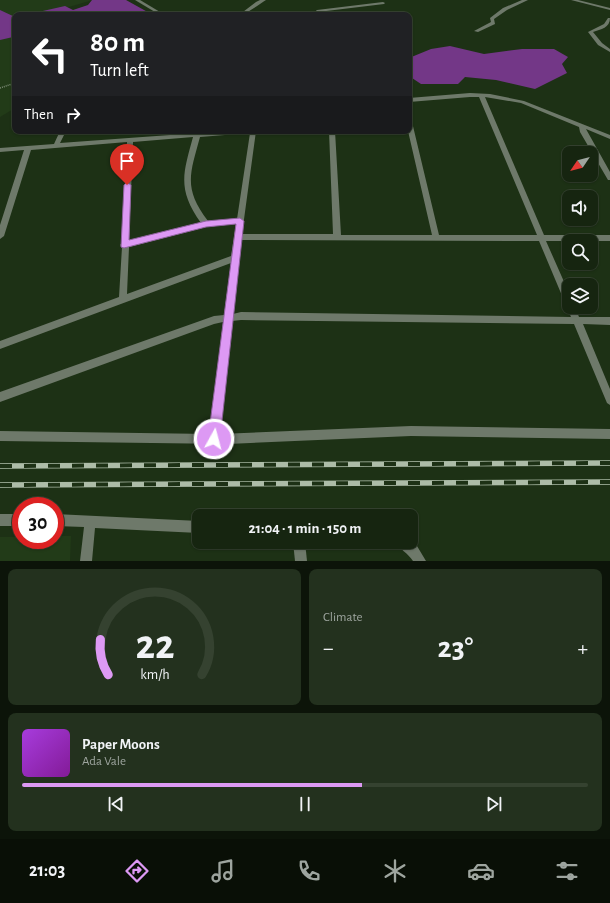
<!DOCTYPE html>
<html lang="en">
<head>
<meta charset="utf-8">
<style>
	:root { --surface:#162510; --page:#23311e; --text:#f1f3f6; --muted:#9ea59f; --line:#354230; --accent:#dd99f4 }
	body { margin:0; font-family:"Alegreya Sans",sans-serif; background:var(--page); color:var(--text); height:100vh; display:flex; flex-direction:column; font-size:15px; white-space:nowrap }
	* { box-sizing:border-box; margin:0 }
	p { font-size:13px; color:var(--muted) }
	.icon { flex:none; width:22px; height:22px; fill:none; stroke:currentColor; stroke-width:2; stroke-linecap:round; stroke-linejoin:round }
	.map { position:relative; height:561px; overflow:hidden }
	.side { display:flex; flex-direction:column; gap:8px; padding:8px; background:#0c1409; flex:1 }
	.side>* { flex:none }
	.hud { position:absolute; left:12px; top:12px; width:400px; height:122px; border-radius:8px; box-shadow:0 1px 3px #0004,0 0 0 1px var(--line); background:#202124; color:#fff; overflow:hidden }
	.needle { width:26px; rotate:235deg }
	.buttons { position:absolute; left:562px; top:146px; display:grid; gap:8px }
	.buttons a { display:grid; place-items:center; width:36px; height:36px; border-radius:8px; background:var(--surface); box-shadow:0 1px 3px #0004,0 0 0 1px var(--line); font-size:20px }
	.speed { position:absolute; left:12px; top:497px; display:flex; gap:8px; font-size:20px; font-weight:700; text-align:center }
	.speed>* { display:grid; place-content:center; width:52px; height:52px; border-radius:50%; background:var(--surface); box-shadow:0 1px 3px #0004,0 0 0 1px var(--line); line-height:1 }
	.speed .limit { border:6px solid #d22; background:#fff; color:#111 }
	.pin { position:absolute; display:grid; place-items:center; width:34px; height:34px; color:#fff; margin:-41px -17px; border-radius:50% 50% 50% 0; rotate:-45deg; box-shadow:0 0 4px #0007 }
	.pin .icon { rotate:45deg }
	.me { position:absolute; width:44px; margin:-22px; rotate:7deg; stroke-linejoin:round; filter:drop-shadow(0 0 3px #0008) }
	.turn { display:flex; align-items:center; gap:14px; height:84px; padding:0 12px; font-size:18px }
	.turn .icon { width:52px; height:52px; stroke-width:2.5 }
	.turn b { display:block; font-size:28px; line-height:34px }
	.then { display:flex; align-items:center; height:38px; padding:0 12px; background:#0003; gap:8px; font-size:15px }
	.big { font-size:30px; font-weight:700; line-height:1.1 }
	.side .tile { flex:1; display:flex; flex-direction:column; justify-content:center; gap:6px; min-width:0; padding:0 14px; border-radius:8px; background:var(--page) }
	.side .dial { align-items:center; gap:0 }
	.dial svg { height:104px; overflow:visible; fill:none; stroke:var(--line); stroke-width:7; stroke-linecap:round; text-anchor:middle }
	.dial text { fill:var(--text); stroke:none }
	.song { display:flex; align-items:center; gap:12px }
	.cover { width:48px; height:48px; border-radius:6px; background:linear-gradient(135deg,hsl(280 70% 55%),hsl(290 70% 35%)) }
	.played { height:4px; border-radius:2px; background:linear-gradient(90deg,var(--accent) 60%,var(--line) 60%) }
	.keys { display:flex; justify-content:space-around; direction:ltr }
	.heat { display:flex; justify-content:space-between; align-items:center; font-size:22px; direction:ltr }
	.side .tiles { flex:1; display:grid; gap:8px; grid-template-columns:1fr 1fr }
	.tile:last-child { grid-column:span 2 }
	.trip { position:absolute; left:192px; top:509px; width:226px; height:40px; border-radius:8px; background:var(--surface); box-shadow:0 1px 3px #0004,0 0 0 1px var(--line); font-weight:700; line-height:40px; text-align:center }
	.tab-bar { display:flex; height:64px; justify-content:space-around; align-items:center; background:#090f06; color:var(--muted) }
	.tab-bar .icon { width:28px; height:28px }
	.tab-bar .selected { color:var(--accent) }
	.tab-bar b { font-size:18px; color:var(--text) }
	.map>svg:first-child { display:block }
</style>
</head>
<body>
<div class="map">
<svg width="610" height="561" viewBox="0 0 610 561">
	<rect width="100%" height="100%" fill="#1d3115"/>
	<g fill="#223b18">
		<path d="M0,0H93L41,15H15V21L1,25L15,40V108L0,117Z"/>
		<path d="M55,536H71L70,561H0V537H21V540H55Z"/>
	</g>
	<g fill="#733787">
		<path d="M92,0H126L153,15H25L65,6L73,10L88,5Z"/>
		<path d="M0,10L15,17V39L13,37L0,40Z"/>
		<path d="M450,46L484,54L522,49H554L568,57L562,64L567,73L535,89L496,80L465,77L458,84H421L409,76V58L431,49Z"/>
	</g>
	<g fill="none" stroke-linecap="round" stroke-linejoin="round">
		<path stroke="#7c8c76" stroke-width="1.5" stroke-dasharray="1 1" stroke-linecap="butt" d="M0,88L15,83"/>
		<g fill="#6e796a" fill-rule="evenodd">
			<path d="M135,0H140L165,15H160Z"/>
			<path d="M260,0H266C260,4 245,15 239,15L256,2Z"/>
			<path d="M522,0H528L507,10L494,19L495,24L478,32L474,31L491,22L490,18L503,8Z"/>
			<path d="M571,0H578L610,8V10Z"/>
			<path d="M383,2L385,3L384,4L318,12L315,15H311L317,10Z"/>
			<path d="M608,18H610C610,28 601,29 593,32L602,43L610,49V52L598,45L588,32L604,24Z"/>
			<path d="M470,93L490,94L524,101L610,135V139L586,129L610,172V180H608L580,132L579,127L521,103L485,97L544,235H610V241H546L569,293V307H575L579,317H610V325L583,324L610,389V405L607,403L574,324L241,320L232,321L220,434L411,426L610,429V439L411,436L228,444L0,441V431L210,434L223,322L214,324L0,402V392L214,316L224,315L231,263L0,349V341L119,297L122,247L120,245L122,243L127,142L31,150L4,236L0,239V225L24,150L0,152V148L54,144L60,131H66L60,143L225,131H256L242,234H333L329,131H335L341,235H432L408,131L409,120L412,122L439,235H537L479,97H470L409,102V98ZM250,133L237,219L208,221C183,188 190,174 200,137ZM193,137C183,174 177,189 201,223L129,241L133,142ZM236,224L231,256L127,294L129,247L206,227ZM241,240L539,241L571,317L241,312L233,314Z"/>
			<rect x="0" y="514" width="21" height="12"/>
			<path d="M55,514L199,521V533L95,528L92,561H80L84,527L55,526Z"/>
			<path d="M411,541L417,546L426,561H413C408,553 399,549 396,542Z"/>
			<path d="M293,542H305L307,561H295Z"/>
		</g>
		<g stroke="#adbca8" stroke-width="5.5">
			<g id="rail">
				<path d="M0,466L610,463"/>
				<path d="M0,485L610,482"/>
			</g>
		</g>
		<use href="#rail" stroke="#1d3115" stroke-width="4" stroke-dasharray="12" stroke-linecap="butt"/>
	</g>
	<path fill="#dd99f4" stroke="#90639f" d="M127,182L131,185L129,240L206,221L240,218L244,221L220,439L218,443L214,445L210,443L208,439L236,224L206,227L124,248L121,247L124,185Z"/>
</svg>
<div class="buttons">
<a><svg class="needle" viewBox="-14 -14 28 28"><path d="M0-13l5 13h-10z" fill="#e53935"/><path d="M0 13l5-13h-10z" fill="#9ea59f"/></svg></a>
<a><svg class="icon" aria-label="sound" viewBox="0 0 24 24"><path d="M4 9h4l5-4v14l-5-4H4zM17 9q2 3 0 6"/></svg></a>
<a><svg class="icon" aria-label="search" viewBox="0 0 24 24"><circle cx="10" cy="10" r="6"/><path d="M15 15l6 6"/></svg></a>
<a><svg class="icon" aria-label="layers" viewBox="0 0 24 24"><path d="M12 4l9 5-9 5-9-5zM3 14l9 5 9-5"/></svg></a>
</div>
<div class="speed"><div class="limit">30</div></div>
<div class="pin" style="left:127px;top:185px;background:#d93025"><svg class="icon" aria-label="arrive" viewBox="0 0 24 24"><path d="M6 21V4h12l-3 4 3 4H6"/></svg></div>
<svg class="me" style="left:214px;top:439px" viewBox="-20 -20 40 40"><circle r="17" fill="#dd99f4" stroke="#fff" stroke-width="3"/><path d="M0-11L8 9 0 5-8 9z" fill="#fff"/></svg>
<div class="trip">21:04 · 1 min · 150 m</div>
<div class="hud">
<div class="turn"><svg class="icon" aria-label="left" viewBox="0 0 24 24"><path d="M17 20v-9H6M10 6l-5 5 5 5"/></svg><div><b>80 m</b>Turn left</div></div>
<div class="then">Then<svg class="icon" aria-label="right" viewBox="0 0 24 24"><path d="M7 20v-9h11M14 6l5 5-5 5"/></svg></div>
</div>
</div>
<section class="side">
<div class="tiles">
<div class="tile dial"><svg viewBox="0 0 100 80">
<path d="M14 69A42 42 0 1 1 86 69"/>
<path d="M14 69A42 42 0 0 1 8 42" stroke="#dd99f4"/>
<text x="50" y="56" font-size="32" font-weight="700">22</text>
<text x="50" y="72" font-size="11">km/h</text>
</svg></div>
<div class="tile"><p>Climate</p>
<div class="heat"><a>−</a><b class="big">23°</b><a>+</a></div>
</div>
<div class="tile">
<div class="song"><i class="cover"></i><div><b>Paper Moons</b><p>Ada Vale</p></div></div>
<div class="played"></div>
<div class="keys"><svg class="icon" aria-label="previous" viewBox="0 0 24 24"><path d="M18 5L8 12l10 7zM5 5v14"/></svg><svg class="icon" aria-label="pause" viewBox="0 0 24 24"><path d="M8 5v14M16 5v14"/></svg><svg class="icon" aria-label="next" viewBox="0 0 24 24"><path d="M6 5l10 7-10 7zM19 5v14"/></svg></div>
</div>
</div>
</section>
<nav class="tab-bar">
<b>21:03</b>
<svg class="icon selected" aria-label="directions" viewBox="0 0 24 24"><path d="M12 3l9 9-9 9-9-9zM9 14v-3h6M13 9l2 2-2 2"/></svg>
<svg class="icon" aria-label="music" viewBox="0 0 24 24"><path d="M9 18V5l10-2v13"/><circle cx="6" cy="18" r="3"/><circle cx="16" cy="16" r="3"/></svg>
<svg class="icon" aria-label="phone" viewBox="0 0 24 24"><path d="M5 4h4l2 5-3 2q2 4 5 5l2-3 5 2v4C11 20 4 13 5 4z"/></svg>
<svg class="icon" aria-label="climate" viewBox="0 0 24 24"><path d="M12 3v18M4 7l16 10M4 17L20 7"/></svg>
<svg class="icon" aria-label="car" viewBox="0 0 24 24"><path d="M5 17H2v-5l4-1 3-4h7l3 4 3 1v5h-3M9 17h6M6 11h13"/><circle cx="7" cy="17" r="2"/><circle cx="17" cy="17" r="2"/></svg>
<svg class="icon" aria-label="filters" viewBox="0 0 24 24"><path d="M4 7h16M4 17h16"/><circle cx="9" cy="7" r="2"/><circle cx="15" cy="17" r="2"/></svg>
</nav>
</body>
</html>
